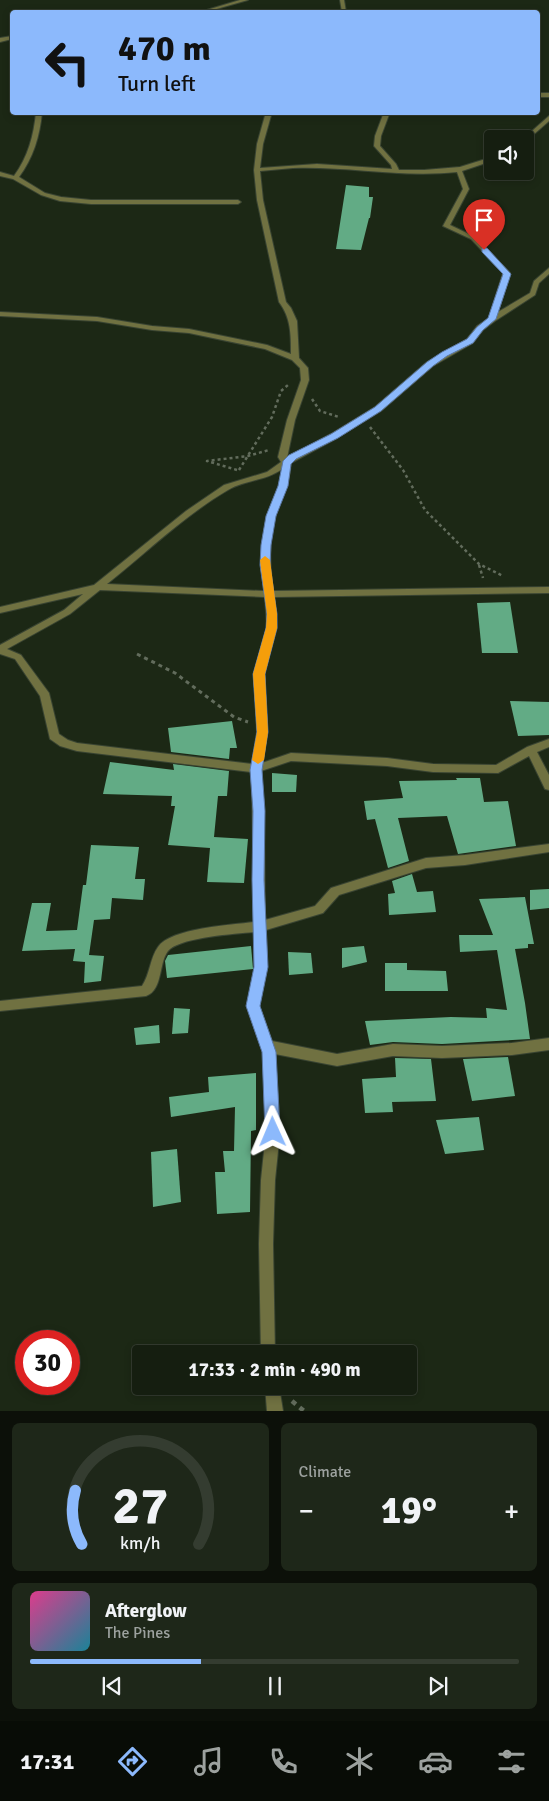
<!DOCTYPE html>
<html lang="en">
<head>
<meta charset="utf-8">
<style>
	:root { --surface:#151e10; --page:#1e2719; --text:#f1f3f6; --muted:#9da29f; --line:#343c30; --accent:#8cb9fc }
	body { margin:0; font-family:Signika,sans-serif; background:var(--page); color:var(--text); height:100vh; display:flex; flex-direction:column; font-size:19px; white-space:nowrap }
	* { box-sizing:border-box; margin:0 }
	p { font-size:16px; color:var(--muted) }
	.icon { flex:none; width:28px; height:28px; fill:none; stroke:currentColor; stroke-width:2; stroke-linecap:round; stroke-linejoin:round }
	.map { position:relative; height:1411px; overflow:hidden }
	.details { display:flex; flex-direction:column; gap:12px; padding:12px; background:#0c1009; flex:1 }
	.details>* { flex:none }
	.hud { position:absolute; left:10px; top:10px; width:530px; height:105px; border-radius:5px; box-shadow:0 2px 8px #0003,0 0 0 1px var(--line); background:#8cb9fc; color:#111; overflow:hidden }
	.controls { position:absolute; left:484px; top:130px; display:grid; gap:10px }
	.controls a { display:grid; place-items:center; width:50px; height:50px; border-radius:5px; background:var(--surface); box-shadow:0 2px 8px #0003,0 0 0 1px var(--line); font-size:25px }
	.speed { position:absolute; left:15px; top:1330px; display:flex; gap:10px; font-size:25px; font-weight:700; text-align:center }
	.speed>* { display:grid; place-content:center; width:65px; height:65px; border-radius:50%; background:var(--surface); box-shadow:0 2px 8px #0003,0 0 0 1px var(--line); line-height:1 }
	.speed .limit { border:8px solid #d22; background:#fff; color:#111 }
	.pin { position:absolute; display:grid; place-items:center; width:42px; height:42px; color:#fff; margin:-51px -21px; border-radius:50% 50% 50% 0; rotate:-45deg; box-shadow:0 0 5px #0007 }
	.pin .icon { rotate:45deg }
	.me { position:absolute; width:55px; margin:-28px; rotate:359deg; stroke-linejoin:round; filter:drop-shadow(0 0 4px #0008) }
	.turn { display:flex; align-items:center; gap:18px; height:105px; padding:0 25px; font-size:22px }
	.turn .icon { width:65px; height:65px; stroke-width:2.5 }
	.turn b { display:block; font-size:35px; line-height:42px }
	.big { font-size:38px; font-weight:700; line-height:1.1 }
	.details .widget { flex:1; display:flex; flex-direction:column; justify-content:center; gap:8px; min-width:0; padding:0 18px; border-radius:8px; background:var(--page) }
	.details .dial { align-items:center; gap:0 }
	.dial svg { height:130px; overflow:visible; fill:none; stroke:var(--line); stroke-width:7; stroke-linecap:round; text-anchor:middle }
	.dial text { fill:var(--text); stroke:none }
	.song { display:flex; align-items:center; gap:15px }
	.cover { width:60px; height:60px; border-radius:8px; background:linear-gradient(135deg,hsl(330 70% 55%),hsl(190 70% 35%)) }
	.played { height:5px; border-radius:2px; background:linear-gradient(90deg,var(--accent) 35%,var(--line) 35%) }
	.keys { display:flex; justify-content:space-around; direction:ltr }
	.heat { display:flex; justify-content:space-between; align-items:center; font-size:28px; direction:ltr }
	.details .tiles { flex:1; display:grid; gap:12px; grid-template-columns:1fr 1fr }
	.widget:last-child { grid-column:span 2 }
	.trip { position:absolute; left:132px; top:1345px; width:285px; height:50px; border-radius:5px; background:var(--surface); box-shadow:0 2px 8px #0003,0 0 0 1px var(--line); font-weight:700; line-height:50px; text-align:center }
	.menu { display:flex; height:80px; justify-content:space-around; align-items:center; background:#080c06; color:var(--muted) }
	.menu .icon { width:35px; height:35px }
	.menu .on { color:var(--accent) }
	.menu b { font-size:22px; color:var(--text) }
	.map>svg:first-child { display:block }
</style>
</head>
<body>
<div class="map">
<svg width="549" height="1411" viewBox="0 0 549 1411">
	<rect width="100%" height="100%" fill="#1c2815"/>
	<g fill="#62ab85">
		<path d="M346,185L369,187V197H373L370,218H369L361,250L336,249Z"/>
		<path d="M510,602L518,653H482L477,603Z"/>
		<path d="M510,701L549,702V735L518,736Z"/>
		<path d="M232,721L237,748H230L229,759L171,752L168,728Z"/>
		<path d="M110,762L174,770L173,764L229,771L227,796H218L214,837L248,839L244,883L207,882L210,848L168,845L175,806H171L172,796L103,794Z"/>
		<path d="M272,773L297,775L296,792H272Z"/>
		<path d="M456,778H480L484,802L508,801L516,846L458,854L447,816L398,818L409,861L388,868L375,819L367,820L364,801L403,798L399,781L457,780Z"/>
		<path d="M91,845L139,847L135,879H145L143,900L112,898L110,919L94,920L89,955L104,956L101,981L84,983L85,962L73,961L75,949L22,951L32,903H51L46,931L77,930L83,885H86Z"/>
		<path d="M412,874L417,892L433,891L436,912L389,915L388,894L395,893L392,881Z"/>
		<path d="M549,889V908L530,910V890Z"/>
		<path d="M525,897L534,944H528V948L515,949L525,1003L530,1039L442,1044L393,1042L370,1045L365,1021L451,1017L487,1018L486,1008L507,1010L497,950L460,952L459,935H493L479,899Z"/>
		<path d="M251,946L253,969L167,978L165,961L168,955Z"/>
		<path d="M364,946L367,962L342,968V948Z"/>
		<path d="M288,952L311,953L313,973L289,975Z"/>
		<path d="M385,963H407V970L446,971L448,991H385Z"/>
		<path d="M174,1008L190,1009L188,1033L172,1034Z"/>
		<path d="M159,1025L160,1043L136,1045L134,1028Z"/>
		<path d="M508,1057L515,1096L472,1101L463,1059Z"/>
		<path d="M395,1058L431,1059L436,1101L392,1102L393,1112L365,1113L362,1079L396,1077Z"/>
		<path d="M256,1073V1130L251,1131L250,1212L217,1214L215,1172H225L223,1151H234L235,1107L171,1117L169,1097L209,1092L208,1077Z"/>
		<path d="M479,1117L484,1150L445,1154L436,1120Z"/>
		<path d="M177,1149L181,1202L153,1207L151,1152Z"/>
	</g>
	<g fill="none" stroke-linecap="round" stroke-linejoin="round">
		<g stroke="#394432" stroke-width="2">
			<g id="street">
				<path d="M240,0H248L206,12H200Z"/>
				<path d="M340,0H344L346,12H342Z"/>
				<path d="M12,36V39L0,42V38Z"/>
				<rect x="538" y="93" width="11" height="4"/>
				<path d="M36,112H42C40,136 33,158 19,177L45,193L61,197L91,200H238L241,202L238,204H91L60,201L41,195L13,179L0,176V172L14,176C28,157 34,135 36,112Z"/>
				<path d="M266,112H272L263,144L260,168L317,164L392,169L391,165L374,146L375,136L384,112H390L381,136L380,146L396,164L399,170H424L460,167L492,157V161L462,171L469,189L450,225L475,237L510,273L498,312L530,293L534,281L549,268V274L539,283L535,295L495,321L483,330L473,343L433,366L381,411L337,438L291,463C290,481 282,497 276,514C268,539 270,566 273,591L549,587V593L274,597L277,627L264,674L267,732L262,763L291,753L387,758L433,764L496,765L527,747L549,739V747L537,752L549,775V790L545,789L529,756L498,773L433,772L387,766L291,761L261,771L264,811L265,920L315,906L331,888L426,858L465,855L549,844V852L465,865L426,868L339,895L323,913L266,930L267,967L259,1006L272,1041L337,1054L393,1044L442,1046L512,1043L549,1038V1050L512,1055L442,1058L393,1056L337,1066L275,1054L280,1132L275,1180L273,1244L275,1354H261L259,1244L261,1180L266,1132L263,1052L247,1006L255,967L254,932C234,934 185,937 170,949C158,959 164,990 146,996L0,1011V1001L142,986C150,974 150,958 158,947C171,928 231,925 254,922C252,872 254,822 251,772L77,751L60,746L50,739L40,696L15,659L0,654V645L64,610L83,594L0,613V607L94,585L186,511L224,485L267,472L281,462L278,457L287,420L301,380L300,368L292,360L265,349L189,333L152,330L97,321L0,316V312L97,317L152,326L189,329L267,345L291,354C291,334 291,318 279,302L257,200L254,170L257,144ZM293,168C347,166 402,178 457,172L463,189L443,226L471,239L503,273L489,318L477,326L467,339L427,362L375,407L331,434L287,458L295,420L309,380L308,368L299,358L297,321L291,308L286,302L263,200L260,171ZM282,469L279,486L267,516L262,545L261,565L264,591L107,584C146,553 185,515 228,490C245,480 266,481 282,469ZM100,590L265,597L267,627L254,674L257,732L252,764L77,743L68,740L59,734L49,693L21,655L7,649L70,614Z"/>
				<path d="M549,116V121L525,142V139H523Z"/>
				<path d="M265,1386H279L283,1411H267Z"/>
			</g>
		</g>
		<g stroke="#626c5c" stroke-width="2.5" stroke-dasharray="3 3" stroke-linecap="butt">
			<path d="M312,399L320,411L339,417"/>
			<path d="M370,427L403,470L425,510L479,564L503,576"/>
			<path d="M237,470L207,461L248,456L269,450"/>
			<path d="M239,470L272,417L281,391L288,385"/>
			<path d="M479,565L483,578"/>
		</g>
		<path stroke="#626c5c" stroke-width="3" stroke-dasharray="4 4" stroke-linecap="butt" d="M137,654L175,673L234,717L248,722"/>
		<path stroke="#626c5c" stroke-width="4.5" stroke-dasharray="5 5" stroke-linecap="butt" d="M292,1401L304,1411"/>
		<use href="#street" fill="#707141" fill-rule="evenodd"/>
	</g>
	<path fill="#8cb9fc" stroke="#5b78a4" d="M482,248H487L511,274L496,319L483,330L473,343L447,356L433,366L381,411L338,438L296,459L291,464L288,486L276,516L271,545L270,565L277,614V628L265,674L268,732L262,770L265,811L264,880L268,967L260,1006L276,1052L280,1132L278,1137L273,1139L268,1137L265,1132L262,1052L246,1006L254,967L252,880L253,811L250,770L257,732L253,674L266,628L267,614L260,565L261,545L266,516L278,486L283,461L289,455L331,434L375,407L427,362L442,352L467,339L477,327L488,318L503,274L482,252Z"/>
	<path fill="#f59e0b" d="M265,556L270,560L277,614V628L265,674L268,732L264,760L258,764L252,760L257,732L253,674L266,628L267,614L260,560Z"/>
</svg>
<div class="controls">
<a><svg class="icon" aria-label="sound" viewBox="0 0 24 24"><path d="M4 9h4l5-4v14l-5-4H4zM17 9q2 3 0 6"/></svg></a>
</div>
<div class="speed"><div class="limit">30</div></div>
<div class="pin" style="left:484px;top:250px;background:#d93025"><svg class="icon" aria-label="arrive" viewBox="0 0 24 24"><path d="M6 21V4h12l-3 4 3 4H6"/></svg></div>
<svg class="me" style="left:273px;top:1132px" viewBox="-20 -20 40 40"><path d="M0-17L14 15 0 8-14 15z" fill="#8cb9fc" stroke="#fff" stroke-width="4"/></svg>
<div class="trip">17:33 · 2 min · 490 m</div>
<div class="hud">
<div class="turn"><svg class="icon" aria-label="left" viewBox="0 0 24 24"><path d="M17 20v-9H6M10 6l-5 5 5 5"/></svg><div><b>470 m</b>Turn left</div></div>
</div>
</div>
<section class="details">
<div class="tiles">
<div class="widget dial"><svg viewBox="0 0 100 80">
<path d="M14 69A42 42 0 1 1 86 69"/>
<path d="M14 69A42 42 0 0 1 10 36" stroke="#8cb9fc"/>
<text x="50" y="56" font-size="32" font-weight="700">27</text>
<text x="50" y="72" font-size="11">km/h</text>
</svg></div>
<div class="widget"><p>Climate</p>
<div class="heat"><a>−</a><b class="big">19°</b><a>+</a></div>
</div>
<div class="widget">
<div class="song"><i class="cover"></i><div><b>Afterglow</b><p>The Pines</p></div></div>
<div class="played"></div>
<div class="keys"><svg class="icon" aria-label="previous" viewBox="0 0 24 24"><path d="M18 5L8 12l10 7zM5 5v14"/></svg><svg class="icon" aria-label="pause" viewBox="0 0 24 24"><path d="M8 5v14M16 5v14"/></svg><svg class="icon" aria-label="next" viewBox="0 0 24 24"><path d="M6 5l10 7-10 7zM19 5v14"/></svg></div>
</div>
</div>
</section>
<nav class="menu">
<b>17:31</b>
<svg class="icon on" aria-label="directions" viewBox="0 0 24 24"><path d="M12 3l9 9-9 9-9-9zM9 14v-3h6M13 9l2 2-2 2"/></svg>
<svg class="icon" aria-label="music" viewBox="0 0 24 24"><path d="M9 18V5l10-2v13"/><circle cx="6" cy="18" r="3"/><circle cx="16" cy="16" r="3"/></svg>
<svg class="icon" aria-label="phone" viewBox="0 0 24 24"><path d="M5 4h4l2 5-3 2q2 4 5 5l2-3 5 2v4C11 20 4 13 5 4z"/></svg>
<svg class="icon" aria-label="climate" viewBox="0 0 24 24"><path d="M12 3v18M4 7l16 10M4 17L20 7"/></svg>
<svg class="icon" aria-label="car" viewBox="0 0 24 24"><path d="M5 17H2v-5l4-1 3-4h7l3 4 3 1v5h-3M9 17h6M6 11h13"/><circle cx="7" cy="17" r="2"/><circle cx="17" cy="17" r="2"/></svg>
<svg class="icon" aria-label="filters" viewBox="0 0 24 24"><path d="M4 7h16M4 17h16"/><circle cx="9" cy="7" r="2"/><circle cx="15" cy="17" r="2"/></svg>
</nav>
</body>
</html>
